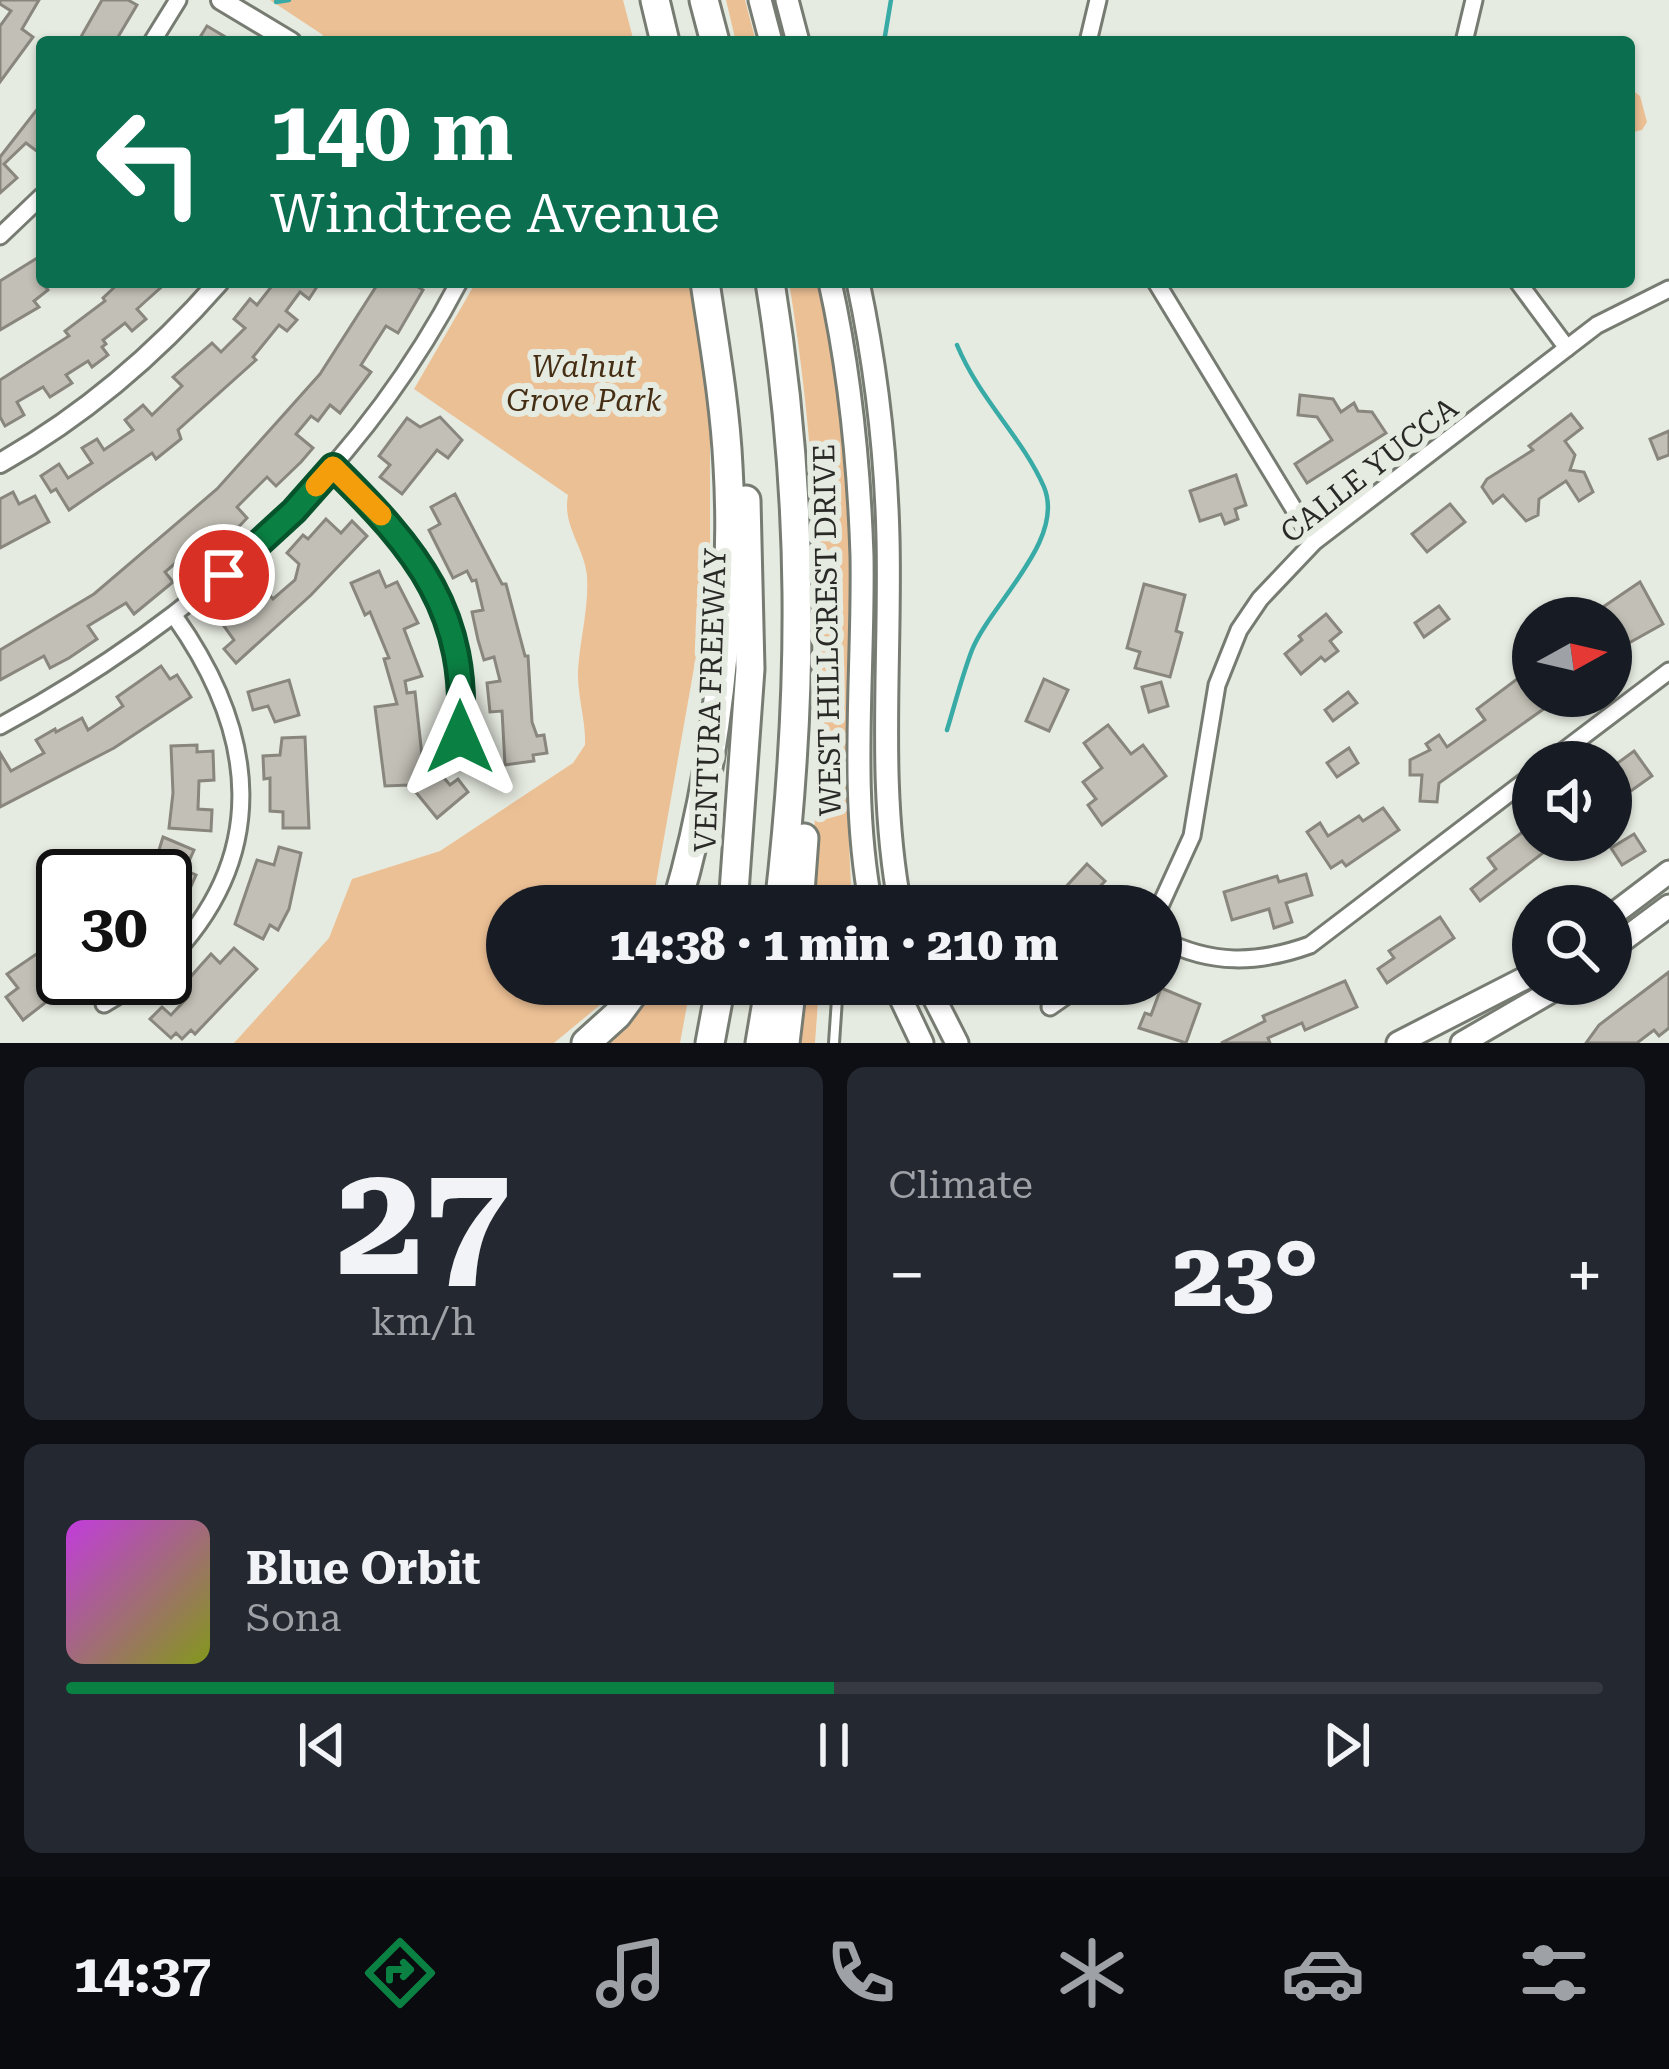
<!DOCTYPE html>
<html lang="en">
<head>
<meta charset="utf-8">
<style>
	:root { --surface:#171b24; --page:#242831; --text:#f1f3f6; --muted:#9ea1a6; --line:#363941; --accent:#0b8043 }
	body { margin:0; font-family:"Roboto Serif",serif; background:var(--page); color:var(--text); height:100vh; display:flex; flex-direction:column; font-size:45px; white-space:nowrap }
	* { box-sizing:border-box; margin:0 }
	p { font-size:39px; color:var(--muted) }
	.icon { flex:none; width:66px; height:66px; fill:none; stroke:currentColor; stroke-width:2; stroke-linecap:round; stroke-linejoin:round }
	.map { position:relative; height:1043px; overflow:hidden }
	.drawer { display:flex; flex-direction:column; gap:24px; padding:24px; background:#0d0f14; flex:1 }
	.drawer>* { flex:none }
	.banner { position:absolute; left:36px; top:36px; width:1599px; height:252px; border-radius:12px; box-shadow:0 3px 9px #0004; background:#0b6e4f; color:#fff; overflow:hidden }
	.needle { width:78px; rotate:82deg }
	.tools { position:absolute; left:1512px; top:597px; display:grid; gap:24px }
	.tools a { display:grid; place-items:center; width:120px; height:120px; border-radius:50%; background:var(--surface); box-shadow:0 3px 9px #0004; font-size:60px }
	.speed { position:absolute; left:36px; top:849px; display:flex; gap:24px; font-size:60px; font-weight:700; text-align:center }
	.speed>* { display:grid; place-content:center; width:156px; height:156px; border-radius:50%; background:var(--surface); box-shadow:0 3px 9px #0004; line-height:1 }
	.speed .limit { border:6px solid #111; border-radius:18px; background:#fff; color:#111 }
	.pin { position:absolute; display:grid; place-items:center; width:102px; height:102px; color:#fff; margin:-51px; border:6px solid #fff; border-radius:50%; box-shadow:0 3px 12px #0007 }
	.me { position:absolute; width:132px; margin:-66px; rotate:0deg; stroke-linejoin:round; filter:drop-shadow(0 0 9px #0008) }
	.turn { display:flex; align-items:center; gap:42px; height:252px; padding:0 36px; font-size:54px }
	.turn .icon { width:156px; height:156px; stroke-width:2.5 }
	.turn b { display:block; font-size:84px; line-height:102px }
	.big { font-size:90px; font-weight:800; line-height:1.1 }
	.drawer .card { flex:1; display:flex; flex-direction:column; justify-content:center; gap:18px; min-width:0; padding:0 42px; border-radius:18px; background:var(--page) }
	.drawer .dial { align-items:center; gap:0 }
	.dial b { font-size:156px; line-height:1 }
	.song { display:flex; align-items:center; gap:36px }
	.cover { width:144px; height:144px; border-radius:18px; background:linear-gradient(135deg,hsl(290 70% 55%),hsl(70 70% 35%)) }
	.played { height:12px; border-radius:6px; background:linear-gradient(90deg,var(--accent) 50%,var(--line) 50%) }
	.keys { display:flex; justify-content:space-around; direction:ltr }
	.heat { display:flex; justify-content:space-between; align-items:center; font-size:66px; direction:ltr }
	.drawer .tiles { flex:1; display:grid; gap:24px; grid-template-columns:1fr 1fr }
	.card:last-child { grid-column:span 2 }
	.trip { position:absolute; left:486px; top:885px; width:696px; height:120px; border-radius:60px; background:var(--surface); box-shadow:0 3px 9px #0004; font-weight:800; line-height:120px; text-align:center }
	.dock { display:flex; height:192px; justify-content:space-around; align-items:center; background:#090b0e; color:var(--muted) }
	.dock .icon { width:84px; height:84px }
	.dock .selected { color:var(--accent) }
	.dock b { font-size:54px; color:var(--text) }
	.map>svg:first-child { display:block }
</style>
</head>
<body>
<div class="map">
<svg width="1669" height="1043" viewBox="0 0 1669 1043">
	<rect width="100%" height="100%" fill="#e6ebe1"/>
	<g fill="#ecc095">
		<path d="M270,0H623L634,42H326L320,38L323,35Z"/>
		<path d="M726,0H745L756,42H736Z"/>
		<path d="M1632,90L1640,96L1647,122L1642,130L1629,133V91Z"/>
		<path d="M476,282H692L710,410V577L652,906H507V984H615L600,1005L554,1043H234L329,938L352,879L440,851L573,763L585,745C586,720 577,696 578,670C580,639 589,607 587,576C584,546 562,526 568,495L414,389Z"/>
		<path d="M789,282H822L843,403L850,500L847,803L852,906H809C826,696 823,490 789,282Z"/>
		<path d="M649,984H691L680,1043H597Z"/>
		<path d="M800,984H829V994L818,1001L815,1043H792Z"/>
	</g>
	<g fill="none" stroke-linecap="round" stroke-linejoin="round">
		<g stroke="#39aba7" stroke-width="4.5">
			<path d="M276,2L289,0"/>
			<path d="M884,42L891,0"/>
			<path d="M947,730C955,704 962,676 972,650C991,603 1066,540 1044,487C1022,437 980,400 957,345"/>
		</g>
	</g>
	<g fill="#c2c0b6" stroke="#88867d" stroke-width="3">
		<path d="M0,0H39L22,29L33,37L0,82V26L11,11L0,4Z"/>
		<path d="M102,0H128L137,5L115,42H78Z"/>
		<path d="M207,26L234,42H197Z"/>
		<path d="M42,103V155L26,143L4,164L17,178L0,193V157Z"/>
		<path d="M42,255V282L48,290L34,301L39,307L0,330V281Z"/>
		<path d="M120,282H167L137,309L146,319L132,331L125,323L103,340L106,344L102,347L108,355L92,367L88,361L66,375L72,383L50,397L43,387L17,402L24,415L5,426L0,417V380L69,336L65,331L105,301L103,298Z"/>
		<path d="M275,282H320L309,299L300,292L286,311L297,320L287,331L279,325L253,357L256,360L178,430L181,439L156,459L152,453L69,510L56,489L51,492L41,476L59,464L68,478L92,463L82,448L97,439L104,450L133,430L125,420L143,405L152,415L182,386L173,377L212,343L221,352L245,328L234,319L250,299L257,305Z"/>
		<path d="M379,282H410L423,290L398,333L386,326L361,365L371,372L340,413L330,405L318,421L311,416L296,434L313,448L301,462L276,486L267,477L237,507L247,518L233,533L211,554L201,544L187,557L185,555L165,572L173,582L134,614L126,603L88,626L97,639L69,658L50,668L44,656L0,680V650L94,594L217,489L320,374Z"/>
		<path d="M1300,395L1333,399L1341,412L1354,403L1358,411L1372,412L1386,433L1307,483L1295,464L1332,440L1317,417L1298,415Z"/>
		<path d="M1571,414L1582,428L1565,441L1575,455L1570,470L1584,472L1593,492L1579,501L1566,481L1539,499L1538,515L1526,521L1503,495L1493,503L1482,487L1487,479L1533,450L1529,446Z"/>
		<path d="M440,417L462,440L448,458L437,450L402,494L380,477L390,465L379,456L407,418L420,427Z"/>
		<path d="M1669,431V455L1658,459L1650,439Z"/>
		<path d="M1236,475L1246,505L1235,509L1238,519L1225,524L1221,514L1200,521L1190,491Z"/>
		<path d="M13,492L19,504L35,496L49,522L0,548V499Z"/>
		<path d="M455,494L502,584H506L525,656H528L532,722L537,736L544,735L547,753L533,755L534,761L505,765L502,711L490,712L487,683L500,681L494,657L484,660L478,640L472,612L483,610L476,580L472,581L467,571L453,578L429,530L440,524L431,507Z"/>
		<path d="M1450,504L1465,522L1427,552L1412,534Z"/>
		<path d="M326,519L341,533L352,521L367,536L311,595L236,663L224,649L234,640L221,622L260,584L273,599L295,580L299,564L287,553L303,535L308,539Z"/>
		<path d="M379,571L386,587L397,582L418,623L404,629L422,676L405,681L407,693L415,692L425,783L439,772L450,785L458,779L468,792L437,818L410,785L385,786L375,707L397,704L384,659L389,658L370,612L365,615L351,583Z"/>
		<path d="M1640,582L1663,624L1611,653V618H1604L1600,609Z"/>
		<path d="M1144,584L1185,595L1176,631L1182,633L1170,677L1135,668L1140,652L1127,648Z"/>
		<path d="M1439,606L1449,619L1424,637L1415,623Z"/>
		<path d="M1326,614L1341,632L1330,641L1338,651L1325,661L1321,657L1301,674L1285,654L1302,640L1299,636Z"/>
		<path d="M161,666L170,679L177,675L191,697L114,748L0,807V753L11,771L44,753L36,740L55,729L56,732L82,718L88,730L123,706L117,697Z"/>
		<path d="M1533,667V696H1562L1439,783L1437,802L1420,801L1422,775H1410V760L1430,750L1426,744L1439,735L1447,747L1485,720L1477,709Z"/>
		<path d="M1044,679L1068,690L1049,731L1026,721Z"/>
		<path d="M289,680L299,715L275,722L268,706L253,710L248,692Z"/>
		<path d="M1161,682L1168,706L1149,712L1142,687Z"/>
		<path d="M1348,692L1357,703L1333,721L1325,710Z"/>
		<path d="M1108,725L1131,754L1143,745L1166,776L1102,825L1088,805L1096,799L1083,782L1102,768L1084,743Z"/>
		<path d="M305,737L309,828H283V812L270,811V778L264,779L263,756L280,755L282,738Z"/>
		<path d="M197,745V752L213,751L214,780L199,781L198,809L212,810L211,831L169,828L173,793L171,746Z"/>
		<path d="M1349,748L1358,763L1337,777L1327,763Z"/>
		<path d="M1634,751L1652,776L1611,805V768Z"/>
		<path d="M1383,808L1399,830L1346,866L1342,861L1331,868L1307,832L1320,823L1328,836L1359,816L1363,821Z"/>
		<path d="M1533,824V840H1560L1480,901L1471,889L1496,869L1488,858Z"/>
		<path d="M1634,834L1645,851L1622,865L1611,848Z"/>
		<path d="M163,837L194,850L185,870L196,875L188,893L165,884V876H151Z"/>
		<path d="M279,847L301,853L289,909L278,930L270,925L263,939L235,924L257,860L274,865Z"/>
		<path d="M1087,864L1105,881L1082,906H1048Z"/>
		<path d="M1306,874L1312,895L1286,903L1292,922L1274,928L1269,909L1232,920L1224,892L1277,876L1279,882Z"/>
		<path d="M1440,917L1454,938L1387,983L1378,969L1394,958L1389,951Z"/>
		<path d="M63,936V978H77L23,1020L6,997L18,988L7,974Z"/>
		<path d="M234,948L257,969L195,1034L191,1030L182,1039L176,1033L171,1038L150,1019L162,1007L171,1015L188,997L180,989L201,965L211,954L220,963Z"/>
		<path d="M1669,972V1028L1659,1036L1654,1030L1637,1043H1586L1599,1025Z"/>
		<path d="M1345,981L1357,1007L1305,1030L1302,1023L1268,1038L1270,1043H1221L1265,1021L1263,1016Z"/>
		<path d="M1161,988L1200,1004L1186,1043L1139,1028L1145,1013L1151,1015Z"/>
	</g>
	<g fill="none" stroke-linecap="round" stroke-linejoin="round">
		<g stroke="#777c73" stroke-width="14">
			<path id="service" d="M834,1043L838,984"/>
		</g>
		<g stroke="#777c73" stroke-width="21">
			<g id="minor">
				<path d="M152,42L178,0"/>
				<path d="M1088,42L1098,0"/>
				<path d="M1464,42L1474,0"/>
				<path d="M0,236L42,196"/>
				<path d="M1156,282L1314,542"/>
				<path d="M1518,282L1567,348"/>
				<path d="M333,467C416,550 470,612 460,737"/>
				<path d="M0,726C192,622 357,477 459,282"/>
				<path d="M1549,762L1669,671"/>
				<path d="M1160,906L1192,836L1217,685L1239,630L1260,599L1314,542L1597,325L1669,289"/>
				<path d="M1161,939C1211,965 1257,964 1310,945L1533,775"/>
				<path d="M165,963C272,856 257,733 175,617"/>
				<path d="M104,1004L147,978"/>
				<path d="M1050,1007L1083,984"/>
			</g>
		</g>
		<g stroke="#777c73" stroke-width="24">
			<g id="tertiary">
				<path d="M221,0L291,42"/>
				<path d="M0,463C85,415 155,355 219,282"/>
			</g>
		</g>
		<g stroke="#777c73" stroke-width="27">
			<g id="secondary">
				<path d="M760,0L771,42"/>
				<path d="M787,0L798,42"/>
				<path d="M830,282C850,372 859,464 862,556C864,673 849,790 871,906"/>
				<path d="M858,282C876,367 886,452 888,538C891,661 877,784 900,906"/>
				<path d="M1611,916L1669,872"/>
				<path d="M1611,949L1669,906"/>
				<path d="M894,984L922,1043"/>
				<path d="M927,984L957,1043"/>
				<path d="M1398,1043L1533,974"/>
				<path d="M1462,1043L1564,984"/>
			</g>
		</g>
		<g stroke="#777c73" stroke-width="33">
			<g id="motorway">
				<path d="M655,0L665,42"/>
				<path d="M704,0L715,42"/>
				<path d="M770,282C805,497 804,690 779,906"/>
				<path d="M676,906C715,776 736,601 728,466C725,404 714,343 705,282"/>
				<path d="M733,906L750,669L746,500"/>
				<path d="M799,906L804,838"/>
				<path d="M586,1043L617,1015L640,984"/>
				<path d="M710,1043L721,984"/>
				<path d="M760,1043L770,984"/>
				<path d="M785,1043L792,984"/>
			</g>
		</g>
		<use href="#service" stroke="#fff" stroke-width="8"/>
		<use href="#minor" stroke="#fff" stroke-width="15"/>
		<use href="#tertiary" stroke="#fff" stroke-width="18"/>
		<use href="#secondary" stroke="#fff" stroke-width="21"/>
		<use href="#motorway" stroke="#fff" stroke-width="27"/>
	</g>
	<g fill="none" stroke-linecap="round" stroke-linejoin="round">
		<g stroke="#07532c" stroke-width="30">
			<path id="route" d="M224,575L294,511L333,467C417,550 470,612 460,737"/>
		</g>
		<use href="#route" stroke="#0b8043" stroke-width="21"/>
		<path stroke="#f59e0b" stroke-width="21" d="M316,486L333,467L381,515"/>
	</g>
	<g text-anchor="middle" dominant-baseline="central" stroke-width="12" stroke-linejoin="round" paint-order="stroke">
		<g font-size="30" font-style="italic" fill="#452e14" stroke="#e6ebe1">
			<text x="584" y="366">Walnut<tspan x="584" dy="34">Grove Park</tspan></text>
		</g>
		<g font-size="30" fill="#292a27" stroke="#e6ebe1">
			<text transform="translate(1369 470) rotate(-38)">CALLE YUCCA</text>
			<text transform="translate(827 630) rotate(-91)">WEST HILLCREST DRIVE</text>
			<text transform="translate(710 700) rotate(-88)">VENTURA FREEWAY</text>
		</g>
	</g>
</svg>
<div class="tools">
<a><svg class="needle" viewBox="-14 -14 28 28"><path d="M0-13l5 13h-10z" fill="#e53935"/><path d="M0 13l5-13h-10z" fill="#9ea1a6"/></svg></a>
<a><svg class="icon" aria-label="sound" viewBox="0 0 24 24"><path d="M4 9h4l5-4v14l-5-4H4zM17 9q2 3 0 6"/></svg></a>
<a><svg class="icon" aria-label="search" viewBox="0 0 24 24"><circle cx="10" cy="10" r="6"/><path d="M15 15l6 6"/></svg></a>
</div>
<div class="speed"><div class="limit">30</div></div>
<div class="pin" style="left:224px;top:575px;background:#d93025"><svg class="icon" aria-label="arrive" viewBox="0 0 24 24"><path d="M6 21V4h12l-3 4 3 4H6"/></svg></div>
<svg class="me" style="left:460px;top:737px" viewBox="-20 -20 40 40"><path d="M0-17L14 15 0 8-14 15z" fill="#0b8043" stroke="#fff" stroke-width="4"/></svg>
<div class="trip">14:38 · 1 min · 210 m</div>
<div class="banner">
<div class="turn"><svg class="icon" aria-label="left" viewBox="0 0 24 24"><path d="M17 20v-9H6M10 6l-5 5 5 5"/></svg><div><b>140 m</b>Windtree Avenue</div></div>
</div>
</div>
<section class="drawer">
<div class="tiles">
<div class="card dial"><b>27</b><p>km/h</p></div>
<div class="card"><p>Climate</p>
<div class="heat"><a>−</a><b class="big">23°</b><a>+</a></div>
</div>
<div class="card">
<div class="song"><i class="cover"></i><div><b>Blue Orbit</b><p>Sona</p></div></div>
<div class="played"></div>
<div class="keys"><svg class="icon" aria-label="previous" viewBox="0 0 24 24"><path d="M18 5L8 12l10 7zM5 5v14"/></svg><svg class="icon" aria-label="pause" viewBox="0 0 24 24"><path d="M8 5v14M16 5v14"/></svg><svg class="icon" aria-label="next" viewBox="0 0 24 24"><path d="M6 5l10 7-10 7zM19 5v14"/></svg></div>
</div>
</div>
</section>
<nav class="dock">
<b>14:37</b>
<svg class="icon selected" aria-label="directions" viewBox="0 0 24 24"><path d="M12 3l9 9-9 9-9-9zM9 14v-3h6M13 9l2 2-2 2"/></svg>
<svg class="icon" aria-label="music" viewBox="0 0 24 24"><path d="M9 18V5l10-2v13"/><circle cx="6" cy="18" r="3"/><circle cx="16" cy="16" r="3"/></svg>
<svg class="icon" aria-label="phone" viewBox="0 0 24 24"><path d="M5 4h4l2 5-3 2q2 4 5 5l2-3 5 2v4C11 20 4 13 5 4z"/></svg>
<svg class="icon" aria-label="climate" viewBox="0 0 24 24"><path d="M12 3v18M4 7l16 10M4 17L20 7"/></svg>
<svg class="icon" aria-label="car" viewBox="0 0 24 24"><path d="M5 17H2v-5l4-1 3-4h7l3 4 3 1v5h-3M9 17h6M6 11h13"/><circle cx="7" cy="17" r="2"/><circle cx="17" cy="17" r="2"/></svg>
<svg class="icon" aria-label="filters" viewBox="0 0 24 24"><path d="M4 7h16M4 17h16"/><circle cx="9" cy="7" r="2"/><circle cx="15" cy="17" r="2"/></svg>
</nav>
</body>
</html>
